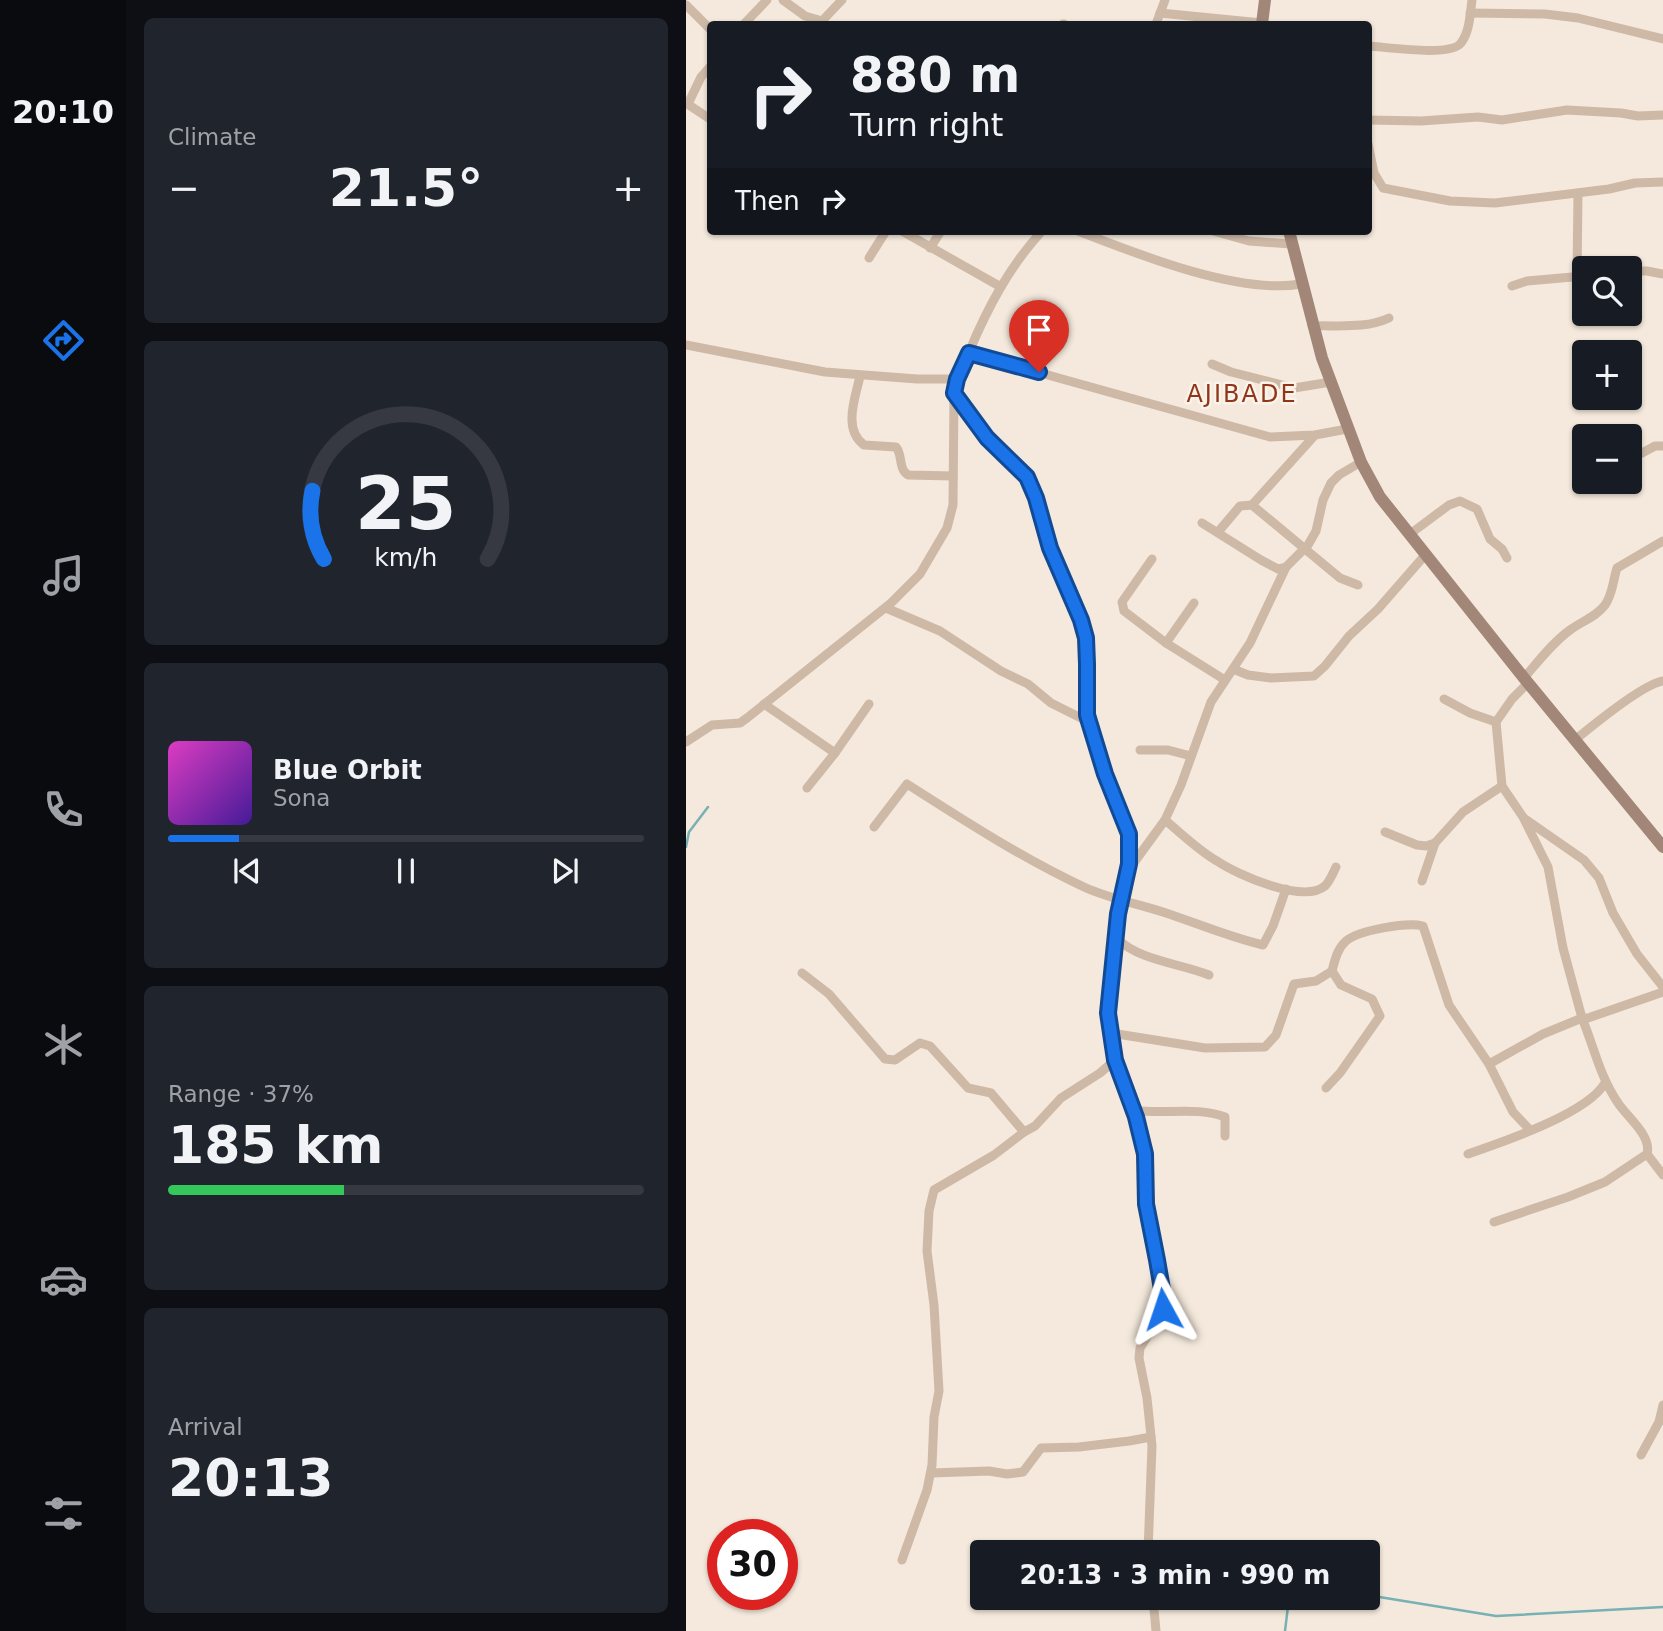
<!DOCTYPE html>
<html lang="en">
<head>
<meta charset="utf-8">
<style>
	:root { --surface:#171b24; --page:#20242c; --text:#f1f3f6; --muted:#9ea1a6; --line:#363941; --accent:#1a73e8 }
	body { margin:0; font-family:"DejaVu Sans",sans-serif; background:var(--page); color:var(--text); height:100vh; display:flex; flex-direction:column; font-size:26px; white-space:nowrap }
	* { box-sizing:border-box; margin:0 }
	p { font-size:23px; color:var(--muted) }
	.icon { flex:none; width:38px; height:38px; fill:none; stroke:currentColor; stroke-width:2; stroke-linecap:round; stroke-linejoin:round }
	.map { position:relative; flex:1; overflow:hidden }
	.panel { display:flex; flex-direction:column; gap:18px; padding:18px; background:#0d0f14; width:560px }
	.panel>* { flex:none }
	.top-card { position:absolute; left:21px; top:21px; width:665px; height:214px; border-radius:7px; box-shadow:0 2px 5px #0004; background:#171b24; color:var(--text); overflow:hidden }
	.tools { position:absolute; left:886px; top:256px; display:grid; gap:14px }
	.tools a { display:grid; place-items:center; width:70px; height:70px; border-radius:7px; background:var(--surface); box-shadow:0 2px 5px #0004; font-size:35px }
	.speed { position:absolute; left:21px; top:1519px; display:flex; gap:14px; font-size:35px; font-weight:700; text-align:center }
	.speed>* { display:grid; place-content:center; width:91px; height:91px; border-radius:50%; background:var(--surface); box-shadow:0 2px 5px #0004; line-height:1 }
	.speed .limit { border:10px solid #d22; background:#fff; color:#111 }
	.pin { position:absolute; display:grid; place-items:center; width:60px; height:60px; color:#fff; margin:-72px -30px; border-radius:50% 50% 50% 0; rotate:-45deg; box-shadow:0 0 7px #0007 }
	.pin .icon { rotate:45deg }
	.me { position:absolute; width:77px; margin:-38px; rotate:355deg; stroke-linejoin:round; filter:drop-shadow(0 0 5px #0008) }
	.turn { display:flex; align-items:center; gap:24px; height:147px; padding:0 28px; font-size:32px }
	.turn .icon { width:91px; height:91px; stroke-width:2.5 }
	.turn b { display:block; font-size:49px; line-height:60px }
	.then { display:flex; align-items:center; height:66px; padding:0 28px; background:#0003; gap:14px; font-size:26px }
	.big { font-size:52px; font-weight:700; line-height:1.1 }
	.panel .card { flex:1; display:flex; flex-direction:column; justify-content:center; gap:10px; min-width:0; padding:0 24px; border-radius:10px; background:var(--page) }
	.panel .dial { align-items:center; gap:0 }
	.dial svg { height:182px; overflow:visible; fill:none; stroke:var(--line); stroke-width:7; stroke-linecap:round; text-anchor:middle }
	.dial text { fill:var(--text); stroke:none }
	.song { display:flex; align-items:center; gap:21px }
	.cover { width:84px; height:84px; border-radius:10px; background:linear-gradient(135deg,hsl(310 70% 55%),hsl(260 70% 35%)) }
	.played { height:7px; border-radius:4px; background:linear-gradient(90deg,var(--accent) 15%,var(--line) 15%) }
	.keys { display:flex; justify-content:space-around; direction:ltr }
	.heat { display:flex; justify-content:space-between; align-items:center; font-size:38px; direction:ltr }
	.charge { height:10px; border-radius:5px; background:linear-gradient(90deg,#34c759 37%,var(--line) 0) }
	.trip { position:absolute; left:284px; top:1540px; width:410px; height:70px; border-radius:7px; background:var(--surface); box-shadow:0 2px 5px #0004; font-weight:700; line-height:70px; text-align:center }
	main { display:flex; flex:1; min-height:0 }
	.menu { display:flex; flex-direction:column; width:126px; justify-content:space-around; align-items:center; background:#090b0e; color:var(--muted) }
	.menu .icon { width:49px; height:49px }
	.menu .active { color:var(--accent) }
	.menu b { font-size:32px; color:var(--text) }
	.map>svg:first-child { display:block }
</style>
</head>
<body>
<main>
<nav class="menu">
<b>20:10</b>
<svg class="icon active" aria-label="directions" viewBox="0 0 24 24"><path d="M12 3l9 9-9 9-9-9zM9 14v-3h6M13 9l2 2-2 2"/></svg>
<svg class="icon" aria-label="music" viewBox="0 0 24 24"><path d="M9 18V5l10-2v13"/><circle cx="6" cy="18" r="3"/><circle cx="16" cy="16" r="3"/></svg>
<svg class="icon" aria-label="phone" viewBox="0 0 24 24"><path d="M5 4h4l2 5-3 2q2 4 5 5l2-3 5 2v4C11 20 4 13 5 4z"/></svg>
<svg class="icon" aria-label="climate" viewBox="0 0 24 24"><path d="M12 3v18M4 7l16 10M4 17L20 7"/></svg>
<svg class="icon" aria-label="car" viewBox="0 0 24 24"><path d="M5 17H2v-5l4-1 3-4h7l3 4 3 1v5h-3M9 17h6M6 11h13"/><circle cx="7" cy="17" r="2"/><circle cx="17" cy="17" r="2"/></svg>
<svg class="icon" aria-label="filters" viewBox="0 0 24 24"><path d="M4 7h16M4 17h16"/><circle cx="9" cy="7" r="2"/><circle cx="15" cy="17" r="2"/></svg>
</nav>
<section class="panel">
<div class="card"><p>Climate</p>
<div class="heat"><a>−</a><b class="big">21.5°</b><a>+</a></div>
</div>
<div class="card dial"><svg viewBox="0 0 100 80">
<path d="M14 69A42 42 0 1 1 86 69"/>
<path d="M14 69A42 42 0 0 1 9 39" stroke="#1a73e8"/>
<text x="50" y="56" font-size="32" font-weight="700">25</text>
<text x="50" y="72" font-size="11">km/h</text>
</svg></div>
<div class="card">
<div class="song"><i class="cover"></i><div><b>Blue Orbit</b><p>Sona</p></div></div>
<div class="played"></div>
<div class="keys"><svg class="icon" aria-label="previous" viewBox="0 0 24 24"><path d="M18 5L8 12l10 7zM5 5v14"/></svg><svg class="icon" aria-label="pause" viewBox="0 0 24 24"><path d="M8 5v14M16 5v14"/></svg><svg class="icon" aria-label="next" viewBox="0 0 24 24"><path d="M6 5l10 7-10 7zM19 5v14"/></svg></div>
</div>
<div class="card"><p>Range · 37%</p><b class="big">185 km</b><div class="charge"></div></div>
<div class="card"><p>Arrival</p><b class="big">20:13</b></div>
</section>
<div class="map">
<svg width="977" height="1631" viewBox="0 0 977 1631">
	<rect width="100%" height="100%" fill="#f4e9dc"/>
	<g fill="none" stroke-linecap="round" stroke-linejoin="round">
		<g stroke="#78b1b4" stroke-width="2.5">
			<path d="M0,847L3,832L22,807"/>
			<path d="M681,1595L810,1616L977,1607"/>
			<path d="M599,1631L603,1598"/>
		</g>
		<g stroke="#ceb9a7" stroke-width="9">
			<path d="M97,0L119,16L136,21L156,0"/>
			<path d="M0,5L24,29"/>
			<path d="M474,13L576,23"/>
			<path d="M784,13L859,14L892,18L977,39"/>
			<path d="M58,24L81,0"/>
			<path d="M377,24H378"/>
			<path d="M470,24L479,0"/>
			<path d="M682,46C701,47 765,57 775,43C784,31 784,14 786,0"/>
			<path d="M0,103L24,119"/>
			<path d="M2,104L15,77L24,67"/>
			<path d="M682,120L735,121L792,117L816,120L881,110L935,113L952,116L977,115"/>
			<path d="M682,144L688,173L697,188L764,201L809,203L923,189L949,183L977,182"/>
			<path d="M216,231L315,287"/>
			<path d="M392,231C451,254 553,295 615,284"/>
			<path d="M527,231L563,241L605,244"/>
			<path d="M244,248L255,231"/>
			<path d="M183,258L200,231"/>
			<path d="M943,271H961L977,274"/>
			<path d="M891,277L892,193"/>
			<path d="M826,286L841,281L898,276"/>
			<path d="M626,326C653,325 679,329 703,318"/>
			<path d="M0,345L139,372L231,379H271"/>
			<path d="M283,353L584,437L629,435L661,429"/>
			<path d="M526,364L545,372L608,388L645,382"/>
			<path d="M174,376C170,396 156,429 178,445L210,447C217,455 212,469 222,475L267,476"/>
			<path d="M268,393L301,438L341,477L350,498L364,548L395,620L400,638L401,714L419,774L443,834V864L432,914L423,1013L429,1060L456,1137L459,1154L460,1204L478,1301L473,1318L454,1348L453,1358L461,1398L466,1446L462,1552"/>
			<path d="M629,435L566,505L654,578L672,585"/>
			<path d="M943,460L969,446H977"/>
			<path d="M516,523L575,560L592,569L600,567L622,545L630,531L637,500L645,483L653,475L675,462"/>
			<path d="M532,532L554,506L566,505"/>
			<path d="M724,534L763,505L774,501L791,509L804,539L816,549L821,558"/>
			<path d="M466,559L436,602L438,611L480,643L539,680"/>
			<path d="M200,608L254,631L315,671L342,684L365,703L403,722"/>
			<path d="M480,643L508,603"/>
			<path d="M547,669L562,675L585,678L628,676L639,666L663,636L692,609L740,554"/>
			<path d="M838,678C852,662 866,643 884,630C896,621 910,617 919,605C927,594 927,580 931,568L977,541"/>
			<path d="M758,699L784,713L810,722"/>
			<path d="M78,704L149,753L183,704"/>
			<path d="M889,740C906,726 957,684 977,681"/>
			<path d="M0,742L26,725L54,723L61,718L205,603L234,574L261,528L267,505L268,393C271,378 277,366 283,352C302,307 323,267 356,231"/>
			<path d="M454,750H482L505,756"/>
			<path d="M121,788L149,753"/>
			<path d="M839,819L898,860L913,878L927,913L951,954L977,987"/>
			<path d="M479,820C496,834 512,850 531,861C552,875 617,904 639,886C644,881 647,873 650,867"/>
			<path d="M188,827L221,784C279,821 336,858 398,887C424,899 453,904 480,913C513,924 543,937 577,945L587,926L600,889"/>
			<path d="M699,832L731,845L740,846L749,843L777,812L816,786"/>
			<path d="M444,868L479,820L495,785L525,702L564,643L600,567"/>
			<path d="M736,881L749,843"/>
			<path d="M430,938C454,961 493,963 523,975"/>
			<path d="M116,973L143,994L199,1059L209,1060L234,1043L244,1046L282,1088L305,1093L338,1132L349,1126L375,1098L414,1073L429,1060"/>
			<path d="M425,1033L519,1048L579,1047L590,1035L608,984L630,981L646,971"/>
			<path d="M803,1064L827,1112L844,1130"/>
			<path d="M640,1088L654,1073L694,1016L686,999L655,985L646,971C649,960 651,949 660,941C673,930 721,922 737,926L763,1005L803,1064L857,1034L896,1018L877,948L862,867L837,817L816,786L810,722L826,699L842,683"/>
			<path d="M447,1110C478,1115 510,1106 539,1117V1136"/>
			<path d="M782,1154C816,1142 901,1114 919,1083"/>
			<path d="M961,1154L977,1175"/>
			<path d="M808,1222L882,1197L919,1182L961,1154C966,1136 942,1118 932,1103C914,1077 908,1047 896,1018H902L977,992"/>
			<path d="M955,1455L973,1422L977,1405"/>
			<path d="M245,1473L303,1471L321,1474L337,1472L355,1448L393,1447L443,1441L465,1437"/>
			<path d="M216,1560L241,1490L246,1465L248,1417L253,1391L248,1305L241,1251L243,1211L248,1190L308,1155L338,1132"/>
			<path d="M467,1598L470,1631"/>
		</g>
		<g stroke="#a28778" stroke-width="12">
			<path d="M576,24L579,0"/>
			<path d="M603,231L636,358L675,462L694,497L838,678L977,847"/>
		</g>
	</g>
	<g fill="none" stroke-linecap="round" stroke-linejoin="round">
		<g stroke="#114b97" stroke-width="18">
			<path id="route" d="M353,372L283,353L271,379L268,393L301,438L341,477L350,498L364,548L395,620L400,638L401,664V715L419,774L443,834V864L432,914L422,1013L429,1060L450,1117L459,1154L460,1204L471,1260L478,1301L477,1309"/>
		</g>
		<use href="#route" stroke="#1a73e8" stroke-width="12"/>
	</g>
	<g text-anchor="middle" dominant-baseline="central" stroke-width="5" stroke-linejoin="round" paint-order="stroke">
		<g font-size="24" letter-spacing="2" fill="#90361a" stroke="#fbf3e9">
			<text x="556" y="394">AJIBADE</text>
		</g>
	</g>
</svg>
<div class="tools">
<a><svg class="icon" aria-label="search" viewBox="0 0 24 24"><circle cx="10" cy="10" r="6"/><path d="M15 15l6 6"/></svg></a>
<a>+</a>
<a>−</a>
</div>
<div class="speed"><div class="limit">30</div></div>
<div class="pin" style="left:353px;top:372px;background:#d93025"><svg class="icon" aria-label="arrive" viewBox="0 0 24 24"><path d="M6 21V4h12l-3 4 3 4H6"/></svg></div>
<svg class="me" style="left:477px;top:1309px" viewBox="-20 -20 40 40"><path d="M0-17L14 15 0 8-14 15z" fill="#1a73e8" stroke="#fff" stroke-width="4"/></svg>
<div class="trip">20:13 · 3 min · 990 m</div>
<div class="top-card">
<div class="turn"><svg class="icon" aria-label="right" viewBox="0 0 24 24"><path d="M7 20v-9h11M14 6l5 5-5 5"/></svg><div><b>880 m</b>Turn right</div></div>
<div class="then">Then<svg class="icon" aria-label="right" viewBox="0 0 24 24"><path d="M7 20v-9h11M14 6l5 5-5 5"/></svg></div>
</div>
</div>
</main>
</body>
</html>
